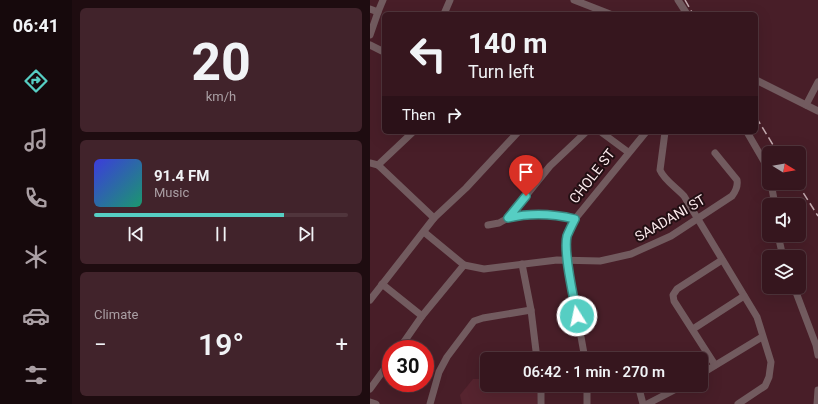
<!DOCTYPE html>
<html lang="en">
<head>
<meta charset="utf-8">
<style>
	:root { --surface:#36161e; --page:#41232b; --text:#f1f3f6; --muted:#aa9fa4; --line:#50353c; --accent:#56cec3 }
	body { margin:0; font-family:Roboto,sans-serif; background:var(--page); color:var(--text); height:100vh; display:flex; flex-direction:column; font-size:15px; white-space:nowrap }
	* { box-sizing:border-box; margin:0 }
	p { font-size:13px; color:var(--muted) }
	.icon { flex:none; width:22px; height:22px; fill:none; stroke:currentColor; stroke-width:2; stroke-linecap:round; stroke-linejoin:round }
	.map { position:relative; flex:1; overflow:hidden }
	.details { display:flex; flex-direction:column; gap:8px; padding:8px; background:#1e0c10; width:298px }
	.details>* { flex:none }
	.guide { position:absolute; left:12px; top:12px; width:376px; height:122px; border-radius:6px; box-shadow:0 4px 16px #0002,0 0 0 1px var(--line); background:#36161e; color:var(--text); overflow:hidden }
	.needle { width:26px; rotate:101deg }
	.controls { position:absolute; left:392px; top:146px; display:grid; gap:8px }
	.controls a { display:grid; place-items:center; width:44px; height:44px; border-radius:6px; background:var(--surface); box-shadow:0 4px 16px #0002,0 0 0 1px var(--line); font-size:20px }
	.speed { position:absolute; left:12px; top:340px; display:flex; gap:8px; font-size:20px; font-weight:700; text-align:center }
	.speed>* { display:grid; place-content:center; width:52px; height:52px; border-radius:50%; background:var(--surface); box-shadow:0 4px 16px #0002,0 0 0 1px var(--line); line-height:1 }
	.speed .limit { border:6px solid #d22; background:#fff; color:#111 }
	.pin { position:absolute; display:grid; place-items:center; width:34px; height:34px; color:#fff; margin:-41px -17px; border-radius:50% 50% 50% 0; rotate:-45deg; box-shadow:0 0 4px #0007 }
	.pin .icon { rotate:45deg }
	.me { position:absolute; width:44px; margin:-22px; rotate:350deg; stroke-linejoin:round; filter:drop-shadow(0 0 3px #0008) }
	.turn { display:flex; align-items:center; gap:14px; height:84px; padding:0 20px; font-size:18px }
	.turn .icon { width:52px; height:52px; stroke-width:2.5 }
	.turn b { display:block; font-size:28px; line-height:34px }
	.then { display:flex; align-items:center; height:38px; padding:0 20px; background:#0003; gap:8px; font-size:15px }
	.big { font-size:30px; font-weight:600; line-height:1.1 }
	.details .tile { flex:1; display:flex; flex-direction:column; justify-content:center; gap:6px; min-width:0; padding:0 14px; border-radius:6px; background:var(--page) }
	.details .dial { align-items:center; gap:0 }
	.dial b { font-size:52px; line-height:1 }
	.song { display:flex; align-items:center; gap:12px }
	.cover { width:48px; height:48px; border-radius:6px; background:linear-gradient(135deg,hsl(240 70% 55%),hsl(160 70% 35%)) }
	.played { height:4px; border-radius:2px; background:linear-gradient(90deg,var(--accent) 75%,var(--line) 75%) }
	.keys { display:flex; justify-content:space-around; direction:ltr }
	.heat { display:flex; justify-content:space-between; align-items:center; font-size:22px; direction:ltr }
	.trip { position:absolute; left:110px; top:352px; width:228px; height:40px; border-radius:6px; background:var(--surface); box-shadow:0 4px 16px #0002,0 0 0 1px var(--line); font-weight:600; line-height:40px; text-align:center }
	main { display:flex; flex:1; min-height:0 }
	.tab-bar { display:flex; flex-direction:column; width:72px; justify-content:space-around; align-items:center; background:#16090c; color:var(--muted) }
	.tab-bar .icon { width:28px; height:28px }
	.tab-bar .on { color:var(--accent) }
	.tab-bar b { font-size:18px; color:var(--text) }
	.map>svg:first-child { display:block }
</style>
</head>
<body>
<main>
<nav class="tab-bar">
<b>06:41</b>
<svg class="icon on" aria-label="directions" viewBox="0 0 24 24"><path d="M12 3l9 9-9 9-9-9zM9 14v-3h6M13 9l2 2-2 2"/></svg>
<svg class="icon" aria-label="music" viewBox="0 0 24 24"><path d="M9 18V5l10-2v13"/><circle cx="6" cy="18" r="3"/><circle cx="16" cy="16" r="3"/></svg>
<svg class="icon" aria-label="phone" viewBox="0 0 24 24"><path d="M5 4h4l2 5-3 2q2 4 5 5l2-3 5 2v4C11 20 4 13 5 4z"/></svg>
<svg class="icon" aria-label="climate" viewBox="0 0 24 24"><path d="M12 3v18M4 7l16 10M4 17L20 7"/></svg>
<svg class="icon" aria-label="car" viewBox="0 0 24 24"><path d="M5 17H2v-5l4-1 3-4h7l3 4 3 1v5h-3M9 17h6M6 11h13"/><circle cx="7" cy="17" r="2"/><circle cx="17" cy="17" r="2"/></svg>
<svg class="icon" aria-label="filters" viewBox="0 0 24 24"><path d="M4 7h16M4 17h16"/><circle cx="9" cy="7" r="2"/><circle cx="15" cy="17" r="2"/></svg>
</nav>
<section class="details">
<div class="tile dial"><b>20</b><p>km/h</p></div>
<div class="tile">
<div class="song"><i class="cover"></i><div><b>91.4 FM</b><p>Music</p></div></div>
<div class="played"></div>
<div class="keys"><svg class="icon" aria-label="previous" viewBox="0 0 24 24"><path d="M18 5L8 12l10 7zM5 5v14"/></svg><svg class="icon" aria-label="pause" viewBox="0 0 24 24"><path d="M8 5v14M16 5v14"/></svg><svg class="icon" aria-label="next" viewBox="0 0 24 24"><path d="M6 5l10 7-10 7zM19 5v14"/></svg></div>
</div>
<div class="tile"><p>Climate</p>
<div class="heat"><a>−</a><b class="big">19°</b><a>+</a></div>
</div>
</section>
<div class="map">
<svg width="448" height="404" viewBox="0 0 448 404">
	<rect width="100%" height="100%" fill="#481e28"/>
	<path fill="#56242f" d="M103,379H117V385H158L169,387L167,404H92L90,395Z"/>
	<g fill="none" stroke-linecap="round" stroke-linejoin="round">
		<g stroke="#725b5f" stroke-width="7">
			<path d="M204,0L240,14"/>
			<path d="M308,0L317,14"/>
			<path d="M0,9L8,12"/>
			<path d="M74,14L80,0"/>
			<path d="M0,35L8,12L13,0"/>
			<path d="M0,45L14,52"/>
			<path d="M386,80L448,111"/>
			<path d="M436,105L448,82"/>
			<path d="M231,132L258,152"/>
			<path d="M295,132L290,170C294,180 307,188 314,196L387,317L401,362L399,377L395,386L368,404"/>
			<path d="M377,132L395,163L399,176"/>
			<path d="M0,163L8,165L64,218"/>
			<path d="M8,165L43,132"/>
			<path d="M401,183L405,205"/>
			<path d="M138,218C159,213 184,214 205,219"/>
			<path d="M118,225L129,223L138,218L180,166L216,132"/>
			<path d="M54,232L94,265L114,269L187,260L230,261L261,254L301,236L362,196C366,191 368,186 367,180L345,153"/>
			<path d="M408,235L413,257"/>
			<path d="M152,264L161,310L167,359"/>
			<path d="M12,284L52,316"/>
			<path d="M424,287L446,345L448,355"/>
			<path d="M0,300L64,218L96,188L148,132"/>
			<path d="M323,329L374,296"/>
			<path d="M29,349L52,316L94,265"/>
			<path d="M215,359L197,259V237L205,219L276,132"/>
			<path d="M345,365L304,301L303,295L307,289L352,260"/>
			<path d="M331,374L392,337"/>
			<path d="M171,385V404"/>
			<path d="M268,385L273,404"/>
			<path d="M0,389L21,360"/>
			<path d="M0,402L6,404"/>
			<path d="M60,404L69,372L77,357L104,321L113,318L161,310"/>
			<path d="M217,404V385"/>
			<path d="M277,404L314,385"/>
			<path d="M447,404L448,390"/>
		</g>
		<g stroke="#c5acb1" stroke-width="1.5" stroke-dasharray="8 4" stroke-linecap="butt">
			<path d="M315,0L323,14"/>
			<path d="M386,117L408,153"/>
			<path d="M427,183L448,216"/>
		</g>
	</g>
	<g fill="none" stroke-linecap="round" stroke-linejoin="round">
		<g stroke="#38867f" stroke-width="10">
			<path id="route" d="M156,196L138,218C159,213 184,214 205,219C202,225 199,231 197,236C193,253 204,298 207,316"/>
		</g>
		<use href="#route" stroke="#56cec3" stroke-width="7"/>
	</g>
	<g text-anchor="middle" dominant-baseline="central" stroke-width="4" stroke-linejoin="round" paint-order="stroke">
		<g font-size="14" fill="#fceaed" stroke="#220f13">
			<text transform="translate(222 176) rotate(-52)">CHOLE ST</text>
			<text transform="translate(300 218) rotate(-30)">SAADANI ST</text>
		</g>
	</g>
</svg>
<div class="controls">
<a><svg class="needle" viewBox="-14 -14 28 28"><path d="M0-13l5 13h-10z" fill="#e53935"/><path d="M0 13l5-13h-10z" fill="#aa9fa4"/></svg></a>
<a><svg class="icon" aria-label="sound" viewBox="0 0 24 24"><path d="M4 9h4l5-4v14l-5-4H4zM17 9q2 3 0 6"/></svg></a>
<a><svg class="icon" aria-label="layers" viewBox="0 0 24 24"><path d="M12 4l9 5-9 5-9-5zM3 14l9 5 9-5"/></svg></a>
</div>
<div class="speed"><div class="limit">30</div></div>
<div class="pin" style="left:156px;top:196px;background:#d93025"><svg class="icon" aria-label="arrive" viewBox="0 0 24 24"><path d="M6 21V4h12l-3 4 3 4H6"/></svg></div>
<svg class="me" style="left:207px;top:316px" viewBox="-20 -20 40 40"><circle r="17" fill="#56cec3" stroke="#fff" stroke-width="3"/><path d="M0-11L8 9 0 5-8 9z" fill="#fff"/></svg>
<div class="trip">06:42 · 1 min · 270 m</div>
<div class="guide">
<div class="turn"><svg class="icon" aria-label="left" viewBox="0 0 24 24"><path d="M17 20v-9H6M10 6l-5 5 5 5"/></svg><div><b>140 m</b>Turn left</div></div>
<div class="then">Then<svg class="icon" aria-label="right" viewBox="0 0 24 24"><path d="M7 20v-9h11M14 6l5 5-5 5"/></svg></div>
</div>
</div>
</main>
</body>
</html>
